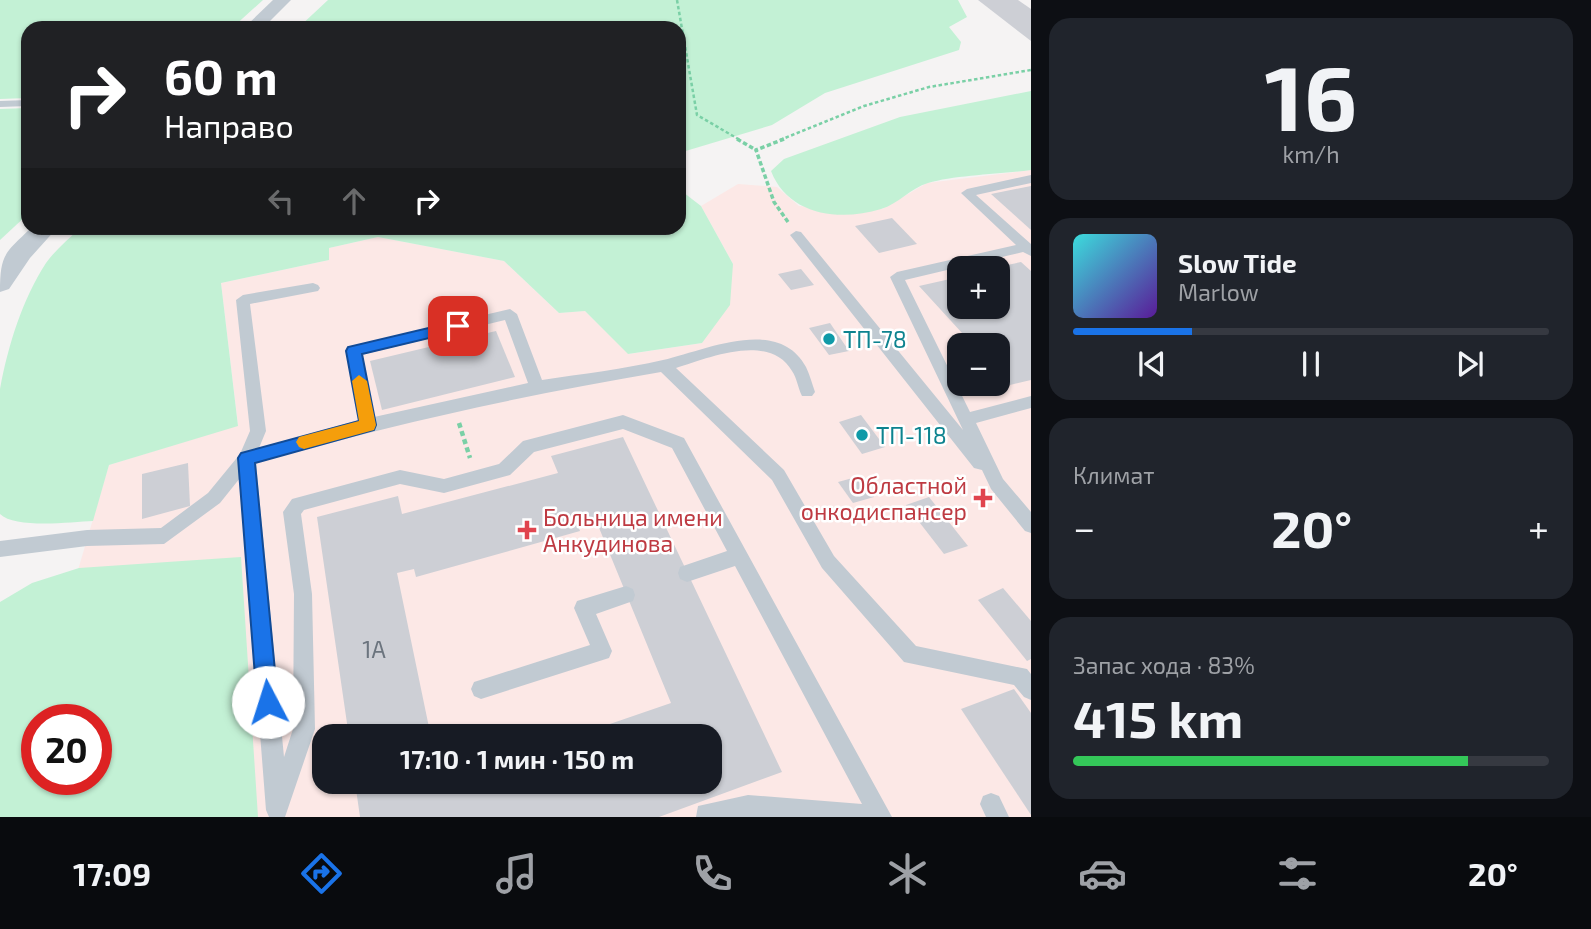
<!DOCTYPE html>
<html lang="ru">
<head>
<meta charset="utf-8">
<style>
	:root { --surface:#171b24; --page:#20242c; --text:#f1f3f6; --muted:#9ea1a6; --line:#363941; --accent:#1a73e8 }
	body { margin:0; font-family:"Exo 2",sans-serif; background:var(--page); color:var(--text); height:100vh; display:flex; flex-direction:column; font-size:26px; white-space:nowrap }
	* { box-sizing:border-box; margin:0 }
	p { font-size:23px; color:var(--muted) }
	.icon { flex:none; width:38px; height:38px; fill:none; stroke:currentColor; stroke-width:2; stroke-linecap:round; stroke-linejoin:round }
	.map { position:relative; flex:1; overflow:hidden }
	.side { display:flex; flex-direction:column; gap:18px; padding:18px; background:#0d0f14; width:560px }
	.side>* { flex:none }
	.guide { position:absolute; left:21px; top:21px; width:665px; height:214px; border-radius:21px; box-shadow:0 2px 5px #0004; background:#202124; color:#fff; overflow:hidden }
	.tools { position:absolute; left:947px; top:256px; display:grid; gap:14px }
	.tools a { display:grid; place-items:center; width:63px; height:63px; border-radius:14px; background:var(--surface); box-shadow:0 2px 5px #0004; font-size:35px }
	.speed { position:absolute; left:21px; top:704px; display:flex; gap:14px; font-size:35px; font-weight:700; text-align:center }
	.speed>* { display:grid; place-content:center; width:91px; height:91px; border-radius:50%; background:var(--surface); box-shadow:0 2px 5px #0004; line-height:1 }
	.speed .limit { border:10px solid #d22; background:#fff; color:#111 }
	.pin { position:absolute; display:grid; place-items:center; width:60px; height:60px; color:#fff; margin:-30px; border-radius:14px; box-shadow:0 4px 10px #0006 }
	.me { position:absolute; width:77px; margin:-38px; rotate:355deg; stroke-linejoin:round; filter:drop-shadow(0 0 5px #0008) }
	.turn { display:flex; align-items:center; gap:24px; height:147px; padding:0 28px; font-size:32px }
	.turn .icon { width:91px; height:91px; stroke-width:2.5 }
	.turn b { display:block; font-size:49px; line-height:60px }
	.lanes { display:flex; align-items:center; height:66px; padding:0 28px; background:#0003; justify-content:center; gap:35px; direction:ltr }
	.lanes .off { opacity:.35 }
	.big { font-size:52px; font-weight:700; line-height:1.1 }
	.side .tile { flex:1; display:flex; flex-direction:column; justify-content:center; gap:10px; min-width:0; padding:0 24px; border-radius:21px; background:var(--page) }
	.side .dial { align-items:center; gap:0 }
	.dial b { font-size:91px; line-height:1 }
	.song { display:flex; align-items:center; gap:21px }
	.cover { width:84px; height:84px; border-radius:10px; background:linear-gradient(135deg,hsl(180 70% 55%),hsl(270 70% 35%)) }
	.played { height:7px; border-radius:4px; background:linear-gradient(90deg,var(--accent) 25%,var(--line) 25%) }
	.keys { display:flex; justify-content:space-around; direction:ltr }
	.heat { display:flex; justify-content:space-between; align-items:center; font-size:38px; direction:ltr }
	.charge { height:10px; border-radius:5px; background:linear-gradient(90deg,#34c759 83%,var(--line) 0) }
	.trip { position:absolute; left:312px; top:724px; width:410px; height:70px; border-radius:21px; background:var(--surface); box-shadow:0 2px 5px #0004; font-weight:700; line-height:70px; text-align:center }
	.tab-bar { display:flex; height:112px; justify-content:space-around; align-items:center; background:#090b0e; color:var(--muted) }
	.tab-bar .icon { width:49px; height:49px }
	.tab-bar .current { color:var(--accent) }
	.tab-bar b { font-size:32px; color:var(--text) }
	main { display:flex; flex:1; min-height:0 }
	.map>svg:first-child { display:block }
</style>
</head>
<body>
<main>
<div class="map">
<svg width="1031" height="817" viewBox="0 0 1031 817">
	<rect width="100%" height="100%" fill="#f5f3f3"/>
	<path fill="#fce8e6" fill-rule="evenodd" d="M1031,170V817H5L109,465L238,425L221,283L329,260V248L378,237L504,261L559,313L585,311L629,354L702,343L733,264L701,206L738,184L777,187L799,206L882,209L927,183ZM959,268H998V306H959ZM959,345H998V383H959ZM37,719H96V779H37ZM324,737H709V782H324Z"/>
	<g fill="#c3f1d5" fill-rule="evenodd">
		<path d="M0,0H263L232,28H28V98L0,99Z"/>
		<path d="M328,0H958L967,17L949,27L961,42L959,50L825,93L772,125L679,153V28H298Z"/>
		<path d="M1031,91V170C1002,174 955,175 928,183C911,188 898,204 881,209C839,222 788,215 771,171L784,159L900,117Z"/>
		<path d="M28,108V214L0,240V109Z"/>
		<path d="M679,189L701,206L733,264L730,305L702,343L628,354L585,311L559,313L504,261L378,237L329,248V260L221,283L238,426L109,465L93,521C71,522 15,529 0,514V389C8,346 22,300 46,263C55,250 69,239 80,228H679Z"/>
		<path d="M241,557L258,817H0V602L32,583L79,568ZM96,719V779H37V719Z"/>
	</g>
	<g fill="#cdcfd5">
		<path d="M978,0H1018L1031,9V41Z"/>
		<path d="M1031,186V230L991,194Z"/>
		<path d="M892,218L917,244L879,253L855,226Z"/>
		<path d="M1021,262L1031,271V380L1010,385L998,371V345H973L919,286L959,277V306H998V267Z"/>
		<path d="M801,269L814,285L791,290L778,274Z"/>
		<path d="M830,323L849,351L829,355L809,328Z"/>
		<path d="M496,331L515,377L382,410L370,361Z"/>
		<path d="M861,415L885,447L862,454L839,422Z"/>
		<path d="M623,437L782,772L659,817H360L355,782H709V737H572L671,703L595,518L577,523L580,531L416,577L414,569L397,573L431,737H349L317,517L398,496L402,514L558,473L551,456Z"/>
		<path d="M188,463L190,506L142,519V474Z"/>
		<path d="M860,476L874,497L853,503L838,482Z"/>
		<path d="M929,497L968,546L944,554L906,505Z"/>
		<path d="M1003,588L1031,621V659L1027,661L978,600Z"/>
		<path d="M1014,689L1031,713V815L961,709Z"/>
	</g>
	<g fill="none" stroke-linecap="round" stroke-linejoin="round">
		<g stroke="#7ad0a6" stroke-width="2.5" stroke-dasharray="3.5 2.5" stroke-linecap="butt">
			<path d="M677,0L697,115L740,140"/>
			<path d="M780,140L864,106L929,87L1031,70"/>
		</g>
		<g stroke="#7ad0a6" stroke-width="3.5" stroke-dasharray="4.5 2.5" stroke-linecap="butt">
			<path d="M737,139L756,150"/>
			<path d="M784,139L756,150L774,202L788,222"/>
		</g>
		<path stroke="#7ad0a6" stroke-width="4.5" stroke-dasharray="5 3.5" stroke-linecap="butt" d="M459,423L470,458"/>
		<g fill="#c1cad2" fill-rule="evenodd">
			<path d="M28,100V106L0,107V101Z"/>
			<path d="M1031,175V183L976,195L1031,244V256L1023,252L905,280L970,412L1031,396V408L976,423L1003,479L1031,512V533L1025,531L991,489L982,470L974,468L790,235L796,231L801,232L963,430L890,277L897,272L1016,245L961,193L967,189Z"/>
			<path d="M313,283L318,285L320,288L318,291L250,304L266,431L259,448L359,420L346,351L348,347L510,309L517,314L542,380C582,374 624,369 663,360C704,351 778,315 806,367C810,375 812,384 815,392L812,396H802C798,388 797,378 792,371C769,332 708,358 676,368L784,470L834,556L916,646L1027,669L1031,674V700L1024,697L1014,685L904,662L822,568L772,480L661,372C524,395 389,425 256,463L284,757L293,729L294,594L283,512L292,499L400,470L444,479L499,464L523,441L623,415L684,438L892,817H696L698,806L748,795L862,804L735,566L687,582L680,579L678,573L680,567L727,551L672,448L623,429L534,452L510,475L444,493L400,484L304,510L301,514L312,594L315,729L285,817H269L266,810L240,478L220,503L164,544L87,546L0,557V541L87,530L161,528L208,493L240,454L250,431L236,300L243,295ZM505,320L528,383L374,417L361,355Z"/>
			<path d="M626,586L633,589L635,595L633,601L596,614L612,651L609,658L481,699L474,696L471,689L474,682L590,645L574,608L577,601Z"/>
			<path d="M991,793L999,796L1009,817H986L980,804L983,796Z"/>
		</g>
		<g fill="#c1cad2" fill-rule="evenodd">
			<path d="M273,0H291L263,28H244Z"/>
			<path d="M31,228H57L30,258L9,289L0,292C0,254 5,253 31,228Z"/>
		</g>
	</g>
	<path fill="#1a73e8" stroke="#114b97" stroke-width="2" d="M458,321L463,322L465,326L463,330L362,354L376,425L374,430L255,463L278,702L275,709L268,712L260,709L257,702L238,458L241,453L359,421L346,351L348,347Z"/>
	<path fill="#f59e0b" d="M359,375L367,381L376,425L374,430L304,449L299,447L296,442L299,437L359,421L352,381Z"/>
	<g fill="#0f9aa8" stroke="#fff" stroke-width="2.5">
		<circle cx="829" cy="339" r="7"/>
		<circle cx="862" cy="435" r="7"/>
	</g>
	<g fill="#e0444e" stroke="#fff" stroke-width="2.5">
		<path d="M979.5 487.5h7v7h7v7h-7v7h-7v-7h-7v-7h7z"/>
		<path d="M523.5 519.5h7v7h7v7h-7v7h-7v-7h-7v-7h7z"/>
	</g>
	<g text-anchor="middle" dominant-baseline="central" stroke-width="5" stroke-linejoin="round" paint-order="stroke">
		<g font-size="23" fill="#0d838f" stroke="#fff" text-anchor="start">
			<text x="843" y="339">ТП-78</text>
			<text x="876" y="435">ТП-118</text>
		</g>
		<g font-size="23" fill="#be3a42" stroke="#fff" text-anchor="end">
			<text x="967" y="485">Областной<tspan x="967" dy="26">онкодиспансер</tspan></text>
			<text x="543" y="517" text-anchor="start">Больница имени<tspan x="543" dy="26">Анкудинова</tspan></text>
		</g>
		<g font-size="23" fill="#6b747e">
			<text x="374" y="649">1А</text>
		</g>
	</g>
</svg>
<div class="tools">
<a>+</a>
<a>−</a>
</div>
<div class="speed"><div class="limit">20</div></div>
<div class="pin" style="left:458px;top:326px;background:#d93025"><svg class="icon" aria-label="arrive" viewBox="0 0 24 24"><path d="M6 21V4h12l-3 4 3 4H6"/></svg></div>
<svg class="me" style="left:268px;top:702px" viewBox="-20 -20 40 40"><circle r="19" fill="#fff"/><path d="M0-13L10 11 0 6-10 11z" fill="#1a73e8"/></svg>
<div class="trip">17:10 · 1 мин · 150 m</div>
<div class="guide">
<div class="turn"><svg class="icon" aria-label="right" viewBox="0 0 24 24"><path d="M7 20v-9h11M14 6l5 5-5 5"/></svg><div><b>60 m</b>Направо</div></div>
<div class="lanes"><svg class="icon off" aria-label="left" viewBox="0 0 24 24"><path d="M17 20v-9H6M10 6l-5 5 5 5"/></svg><svg class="icon off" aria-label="ahead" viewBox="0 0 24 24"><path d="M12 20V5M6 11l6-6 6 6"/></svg><svg class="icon" aria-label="right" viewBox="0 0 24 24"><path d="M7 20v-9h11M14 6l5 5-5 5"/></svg></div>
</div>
</div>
<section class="side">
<div class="tile dial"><b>16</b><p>km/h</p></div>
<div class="tile">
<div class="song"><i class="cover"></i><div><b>Slow Tide</b><p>Marlow</p></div></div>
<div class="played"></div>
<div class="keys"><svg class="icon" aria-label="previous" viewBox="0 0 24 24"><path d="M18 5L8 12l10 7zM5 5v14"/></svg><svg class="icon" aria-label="pause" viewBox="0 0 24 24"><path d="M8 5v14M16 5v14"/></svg><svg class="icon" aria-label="next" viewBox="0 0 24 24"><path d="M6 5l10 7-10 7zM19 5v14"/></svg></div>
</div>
<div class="tile"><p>Климат</p>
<div class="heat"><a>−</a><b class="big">20°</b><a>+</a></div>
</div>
<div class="tile"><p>Запас хода · 83%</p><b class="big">415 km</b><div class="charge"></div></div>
</section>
</main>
<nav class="tab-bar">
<b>17:09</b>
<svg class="icon current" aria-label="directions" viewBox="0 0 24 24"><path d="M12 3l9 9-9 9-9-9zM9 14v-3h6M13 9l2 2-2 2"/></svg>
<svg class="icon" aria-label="music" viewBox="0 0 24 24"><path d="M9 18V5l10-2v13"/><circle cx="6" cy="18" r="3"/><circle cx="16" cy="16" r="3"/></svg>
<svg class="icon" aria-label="phone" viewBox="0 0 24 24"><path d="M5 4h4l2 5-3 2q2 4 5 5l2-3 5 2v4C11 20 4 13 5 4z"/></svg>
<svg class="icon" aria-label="climate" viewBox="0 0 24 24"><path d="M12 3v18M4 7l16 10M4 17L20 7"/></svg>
<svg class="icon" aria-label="car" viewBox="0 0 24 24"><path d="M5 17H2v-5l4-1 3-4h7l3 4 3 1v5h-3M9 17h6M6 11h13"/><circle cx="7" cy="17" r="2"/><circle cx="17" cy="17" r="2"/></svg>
<svg class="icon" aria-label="filters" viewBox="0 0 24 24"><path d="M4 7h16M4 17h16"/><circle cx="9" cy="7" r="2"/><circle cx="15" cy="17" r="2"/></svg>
<b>20°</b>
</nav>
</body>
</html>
